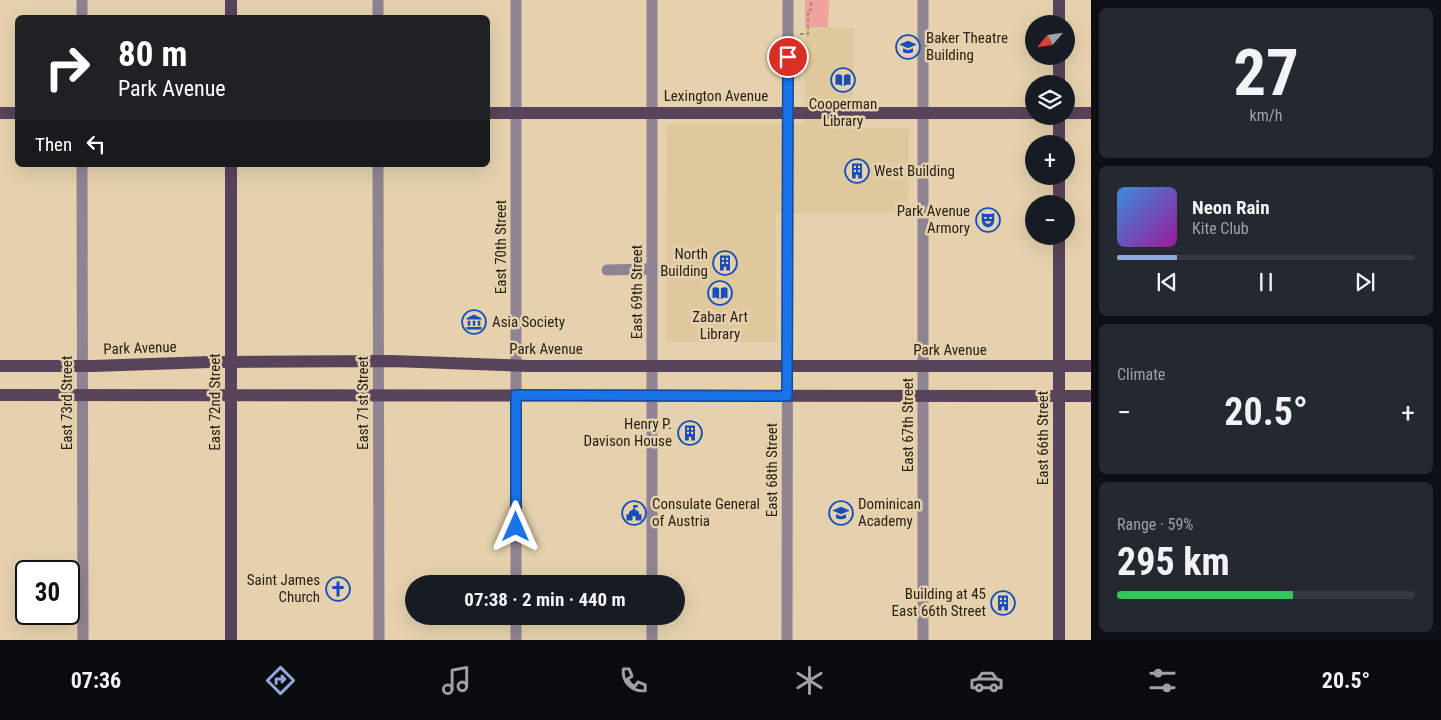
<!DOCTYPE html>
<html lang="en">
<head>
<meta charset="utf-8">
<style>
	:root { --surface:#171b24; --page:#242831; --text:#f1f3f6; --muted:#9ea1a6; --line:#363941; --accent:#8ea9db }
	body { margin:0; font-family:"Roboto Condensed",sans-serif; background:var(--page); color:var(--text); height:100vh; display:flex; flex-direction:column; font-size:19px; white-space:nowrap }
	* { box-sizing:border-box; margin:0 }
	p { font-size:16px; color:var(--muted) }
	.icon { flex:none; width:28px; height:28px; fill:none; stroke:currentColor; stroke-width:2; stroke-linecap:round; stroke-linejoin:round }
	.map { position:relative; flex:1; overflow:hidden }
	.drawer { display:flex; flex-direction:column; gap:8px; padding:8px; background:#0d0f14; width:350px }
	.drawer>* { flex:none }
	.banner { position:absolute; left:15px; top:15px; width:475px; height:152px; border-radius:8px; box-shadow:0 5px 20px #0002; background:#202124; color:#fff; overflow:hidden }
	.needle { width:32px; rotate:241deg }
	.controls { position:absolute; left:1025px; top:15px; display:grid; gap:10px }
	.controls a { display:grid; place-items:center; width:50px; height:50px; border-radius:50%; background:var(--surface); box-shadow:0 5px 20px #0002; font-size:25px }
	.speed { position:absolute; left:15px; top:560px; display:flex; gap:10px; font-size:25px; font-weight:700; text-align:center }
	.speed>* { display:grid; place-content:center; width:65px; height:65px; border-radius:50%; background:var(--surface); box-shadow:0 5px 20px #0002; line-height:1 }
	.speed .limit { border:2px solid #111; border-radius:8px; background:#fff; color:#111 }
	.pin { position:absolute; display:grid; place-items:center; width:42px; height:42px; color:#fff; margin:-21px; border:2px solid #fff; border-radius:50%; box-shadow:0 1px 5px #0007 }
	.me { position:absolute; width:55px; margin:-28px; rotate:0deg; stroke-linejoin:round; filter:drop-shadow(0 0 4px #0008) }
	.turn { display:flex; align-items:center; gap:18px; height:105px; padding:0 20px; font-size:22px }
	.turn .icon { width:65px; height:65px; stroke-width:2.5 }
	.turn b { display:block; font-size:35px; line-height:42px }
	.then { display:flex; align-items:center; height:48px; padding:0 20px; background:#0003; gap:10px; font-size:19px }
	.big { font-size:38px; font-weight:700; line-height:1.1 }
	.drawer .card { flex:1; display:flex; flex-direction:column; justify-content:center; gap:8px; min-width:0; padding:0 18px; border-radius:8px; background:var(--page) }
	.drawer .dial { align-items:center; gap:0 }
	.dial b { font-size:65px; line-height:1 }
	.song { display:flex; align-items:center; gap:15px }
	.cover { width:60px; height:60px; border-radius:8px; background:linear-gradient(135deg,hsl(210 70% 55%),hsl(300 70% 35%)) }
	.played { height:5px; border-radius:2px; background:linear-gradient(90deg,var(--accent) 20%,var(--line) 20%) }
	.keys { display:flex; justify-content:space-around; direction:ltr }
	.heat { display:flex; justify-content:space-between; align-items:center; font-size:28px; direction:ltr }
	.charge { height:8px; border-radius:4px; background:linear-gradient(90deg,#34c759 59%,var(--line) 0) }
	.trip { position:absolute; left:405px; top:575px; width:280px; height:50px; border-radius:25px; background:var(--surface); box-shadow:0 5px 20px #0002; font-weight:700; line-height:50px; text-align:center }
	.tab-bar { display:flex; height:80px; justify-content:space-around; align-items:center; background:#090b0e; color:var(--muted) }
	.tab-bar .icon { width:35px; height:35px }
	.tab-bar .current { color:var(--accent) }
	.tab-bar b { font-size:22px; color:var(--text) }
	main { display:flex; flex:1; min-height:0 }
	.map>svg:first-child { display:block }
</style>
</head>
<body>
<main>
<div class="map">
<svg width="1091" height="640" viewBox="0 0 1091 640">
	<rect width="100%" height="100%" fill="#e5d1ad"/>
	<path fill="#e0c89d" d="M805,27L854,28L853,128H909L908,213H776V342H666L667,124H804Z"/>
	<path fill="#f1a19e" d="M805,0H829L828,27H805Z"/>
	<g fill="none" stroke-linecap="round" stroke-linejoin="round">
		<path stroke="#a19175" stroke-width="2" stroke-dasharray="4 2.5" stroke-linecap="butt" d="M800,34H808V10H811V0"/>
		<g stroke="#8f8491" stroke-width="11">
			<path d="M378,0V18"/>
			<path d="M82,18V0"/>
			<path d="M82,165L83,640"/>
			<path d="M378,165L379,640"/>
			<path d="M607,270L652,269"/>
			<path d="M516,584V0"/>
			<path d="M652,584V0"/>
			<path d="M652,616V640"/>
			<path d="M516,640V616"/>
			<path d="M787,640L788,0"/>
			<path d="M923,640V0"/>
		</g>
		<g stroke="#57435a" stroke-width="12">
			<path d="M1059,0V24"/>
			<path d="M231,18V0"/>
			<path d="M1059,56V84"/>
			<path d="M0,113H18"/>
			<path d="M488,113H1034"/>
			<path d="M1066,113H1091"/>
			<path d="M1059,144V116"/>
			<path d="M231,165V640"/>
			<path d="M1059,204V176"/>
			<path d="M0,366H93L210,362L392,361L528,366H1091"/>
			<path d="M0,395L1091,396"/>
			<path d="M1059,640V236"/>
		</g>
	</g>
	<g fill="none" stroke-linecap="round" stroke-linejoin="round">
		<g stroke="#114b97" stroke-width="12">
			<path id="route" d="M516,527V395L787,396L788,57"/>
		</g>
		<use href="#route" stroke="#1a73e8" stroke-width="9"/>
	</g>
	<defs>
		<g id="university-ring" transform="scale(1.25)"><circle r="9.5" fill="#e5d1ad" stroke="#164eba" stroke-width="1.5"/><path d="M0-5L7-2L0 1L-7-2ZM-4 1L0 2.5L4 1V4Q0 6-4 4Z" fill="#164eba"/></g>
		<g id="library-ring" transform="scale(1.25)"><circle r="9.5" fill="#e5d1ad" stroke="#164eba" stroke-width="1.5"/><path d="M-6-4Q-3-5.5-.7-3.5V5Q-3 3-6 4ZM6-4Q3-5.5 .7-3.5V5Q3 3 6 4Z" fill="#164eba"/></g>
		<g id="building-ring" transform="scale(1.25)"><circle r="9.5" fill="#e5d1ad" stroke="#164eba" stroke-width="1.5"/><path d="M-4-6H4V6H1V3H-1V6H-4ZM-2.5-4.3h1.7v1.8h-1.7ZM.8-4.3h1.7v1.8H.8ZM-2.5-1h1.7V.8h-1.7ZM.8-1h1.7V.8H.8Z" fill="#164eba"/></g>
		<g id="theatre-ring" transform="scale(1.25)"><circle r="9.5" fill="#e5d1ad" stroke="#164eba" stroke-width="1.5"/><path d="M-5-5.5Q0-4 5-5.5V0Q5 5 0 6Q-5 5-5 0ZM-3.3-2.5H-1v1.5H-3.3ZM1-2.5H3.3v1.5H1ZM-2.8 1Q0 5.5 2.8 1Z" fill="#164eba"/></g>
		<g id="museum-ring" transform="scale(1.25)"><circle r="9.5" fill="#e5d1ad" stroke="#164eba" stroke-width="1.5"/><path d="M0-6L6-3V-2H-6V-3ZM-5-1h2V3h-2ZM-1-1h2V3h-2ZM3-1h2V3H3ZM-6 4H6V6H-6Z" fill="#164eba"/></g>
		<g id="civic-ring" transform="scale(1.25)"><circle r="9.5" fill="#e5d1ad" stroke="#164eba" stroke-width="1.5"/><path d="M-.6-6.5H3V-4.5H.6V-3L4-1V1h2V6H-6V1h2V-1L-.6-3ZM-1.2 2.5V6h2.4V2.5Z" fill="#164eba"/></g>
		<g id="school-ring" transform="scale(1.25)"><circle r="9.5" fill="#e5d1ad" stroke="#164eba" stroke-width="1.5"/><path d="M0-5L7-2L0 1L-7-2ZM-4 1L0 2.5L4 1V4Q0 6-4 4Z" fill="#164eba"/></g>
		<g id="church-ring" transform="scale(1.25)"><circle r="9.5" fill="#e5d1ad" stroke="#164eba" stroke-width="1.5"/><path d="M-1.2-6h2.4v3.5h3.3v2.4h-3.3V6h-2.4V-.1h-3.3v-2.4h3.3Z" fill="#164eba"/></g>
	</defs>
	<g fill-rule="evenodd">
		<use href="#university-ring" x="908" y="47"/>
		<use href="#library-ring" x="843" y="80"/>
		<use href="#building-ring" x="857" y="171"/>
		<use href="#theatre-ring" x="988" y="220"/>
		<use href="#building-ring" x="725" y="263"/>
		<use href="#library-ring" x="720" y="293"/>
		<use href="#museum-ring" x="474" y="322"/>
		<use href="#building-ring" x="690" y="433"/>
		<use href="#civic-ring" x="634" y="513"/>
		<use href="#school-ring" x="841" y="513"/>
		<use href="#church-ring" x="338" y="589"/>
		<use href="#building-ring" x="1003" y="603"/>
	</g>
	<g text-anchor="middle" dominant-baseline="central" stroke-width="5" stroke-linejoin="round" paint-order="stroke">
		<g font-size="15" fill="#2a2215" stroke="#e5d1ad" text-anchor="start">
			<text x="926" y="38">Baker Theatre<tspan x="926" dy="17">Building</tspan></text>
			<text x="843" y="104" text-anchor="middle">Cooperman<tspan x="843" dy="17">Library</tspan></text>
			<text x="874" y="171">West Building</text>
			<text x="970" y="211" text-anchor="end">Park Avenue<tspan x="970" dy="17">Armory</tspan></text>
			<text x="708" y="254" text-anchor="end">North<tspan x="708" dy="17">Building</tspan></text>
			<text x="720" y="317" text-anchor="middle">Zabar Art<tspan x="720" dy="17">Library</tspan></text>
			<text x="492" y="322">Asia Society</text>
			<text x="672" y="424" text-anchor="end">Henry P.<tspan x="672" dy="17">Davison House</tspan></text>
			<text x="652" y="504">Consulate General<tspan x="652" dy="17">of Austria</tspan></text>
			<text x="858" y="504">Dominican<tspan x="858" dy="17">Academy</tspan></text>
			<text x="320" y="580" text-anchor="end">Saint James<tspan x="320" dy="17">Church</tspan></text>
			<text x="986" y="594" text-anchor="end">Building at 45<tspan x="986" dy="17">East 66th Street</tspan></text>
		</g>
		<g font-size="15" fill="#2a2215" stroke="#e5d1ad">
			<text x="716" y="96">Lexington Avenue</text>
			<text transform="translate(501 247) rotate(-90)">East 70th Street</text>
			<text transform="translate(637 292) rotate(-90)">East 69th Street</text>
			<text transform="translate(140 348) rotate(-2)">Park Avenue</text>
			<text x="546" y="349">Park Avenue</text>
			<text x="950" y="350">Park Avenue</text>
			<text transform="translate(215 402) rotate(-90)">East 72nd Street</text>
			<text transform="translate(67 403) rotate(-90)">East 73rd Street</text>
			<text transform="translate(363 403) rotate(-90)">East 71st Street</text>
			<text transform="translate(908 425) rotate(-90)">East 67th Street</text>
			<text transform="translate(1043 438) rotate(-90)">East 66th Street</text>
			<text transform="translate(772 470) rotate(-90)">East 68th Street</text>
		</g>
	</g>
</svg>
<div class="controls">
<a><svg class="needle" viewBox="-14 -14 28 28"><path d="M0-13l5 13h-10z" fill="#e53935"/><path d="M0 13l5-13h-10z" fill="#9ea1a6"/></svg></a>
<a><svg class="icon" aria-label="layers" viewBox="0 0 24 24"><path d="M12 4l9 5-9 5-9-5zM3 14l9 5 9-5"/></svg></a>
<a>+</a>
<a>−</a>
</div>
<div class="speed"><div class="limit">30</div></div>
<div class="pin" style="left:788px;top:57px;background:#d93025"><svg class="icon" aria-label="arrive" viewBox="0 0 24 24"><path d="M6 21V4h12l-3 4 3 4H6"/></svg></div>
<svg class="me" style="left:516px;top:527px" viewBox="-20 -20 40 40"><path d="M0-17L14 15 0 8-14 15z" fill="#1a73e8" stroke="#fff" stroke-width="4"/></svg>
<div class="trip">07:38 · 2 min · 440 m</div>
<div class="banner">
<div class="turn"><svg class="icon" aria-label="right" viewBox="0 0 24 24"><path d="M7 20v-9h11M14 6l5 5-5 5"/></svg><div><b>80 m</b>Park Avenue</div></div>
<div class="then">Then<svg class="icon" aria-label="left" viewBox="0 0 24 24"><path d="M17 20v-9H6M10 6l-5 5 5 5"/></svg></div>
</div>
</div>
<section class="drawer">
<div class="card dial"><b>27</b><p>km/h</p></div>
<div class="card">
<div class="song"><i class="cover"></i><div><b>Neon Rain</b><p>Kite Club</p></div></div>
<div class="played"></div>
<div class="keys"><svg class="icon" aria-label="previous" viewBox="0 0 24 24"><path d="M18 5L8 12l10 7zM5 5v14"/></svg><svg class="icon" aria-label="pause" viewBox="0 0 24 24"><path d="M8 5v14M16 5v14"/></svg><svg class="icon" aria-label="next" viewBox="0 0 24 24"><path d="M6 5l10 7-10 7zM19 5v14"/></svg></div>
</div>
<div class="card"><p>Climate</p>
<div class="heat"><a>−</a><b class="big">20.5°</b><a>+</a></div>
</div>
<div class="card"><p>Range · 59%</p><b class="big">295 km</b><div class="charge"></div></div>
</section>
</main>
<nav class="tab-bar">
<b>07:36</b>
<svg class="icon current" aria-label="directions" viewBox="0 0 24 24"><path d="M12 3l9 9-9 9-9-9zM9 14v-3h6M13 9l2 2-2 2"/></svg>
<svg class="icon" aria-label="music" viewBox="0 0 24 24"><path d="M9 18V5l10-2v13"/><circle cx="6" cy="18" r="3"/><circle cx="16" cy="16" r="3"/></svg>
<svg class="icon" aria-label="phone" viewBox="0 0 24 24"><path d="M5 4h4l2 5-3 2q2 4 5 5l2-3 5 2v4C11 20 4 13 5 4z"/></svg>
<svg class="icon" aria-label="climate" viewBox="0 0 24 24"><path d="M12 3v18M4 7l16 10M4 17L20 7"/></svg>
<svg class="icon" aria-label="car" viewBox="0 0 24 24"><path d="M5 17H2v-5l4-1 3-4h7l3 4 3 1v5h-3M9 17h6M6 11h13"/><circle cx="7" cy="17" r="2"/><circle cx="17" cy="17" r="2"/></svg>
<svg class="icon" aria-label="filters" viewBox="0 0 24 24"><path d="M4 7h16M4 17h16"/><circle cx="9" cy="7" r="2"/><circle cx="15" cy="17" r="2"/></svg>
<b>20.5°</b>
</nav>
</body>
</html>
